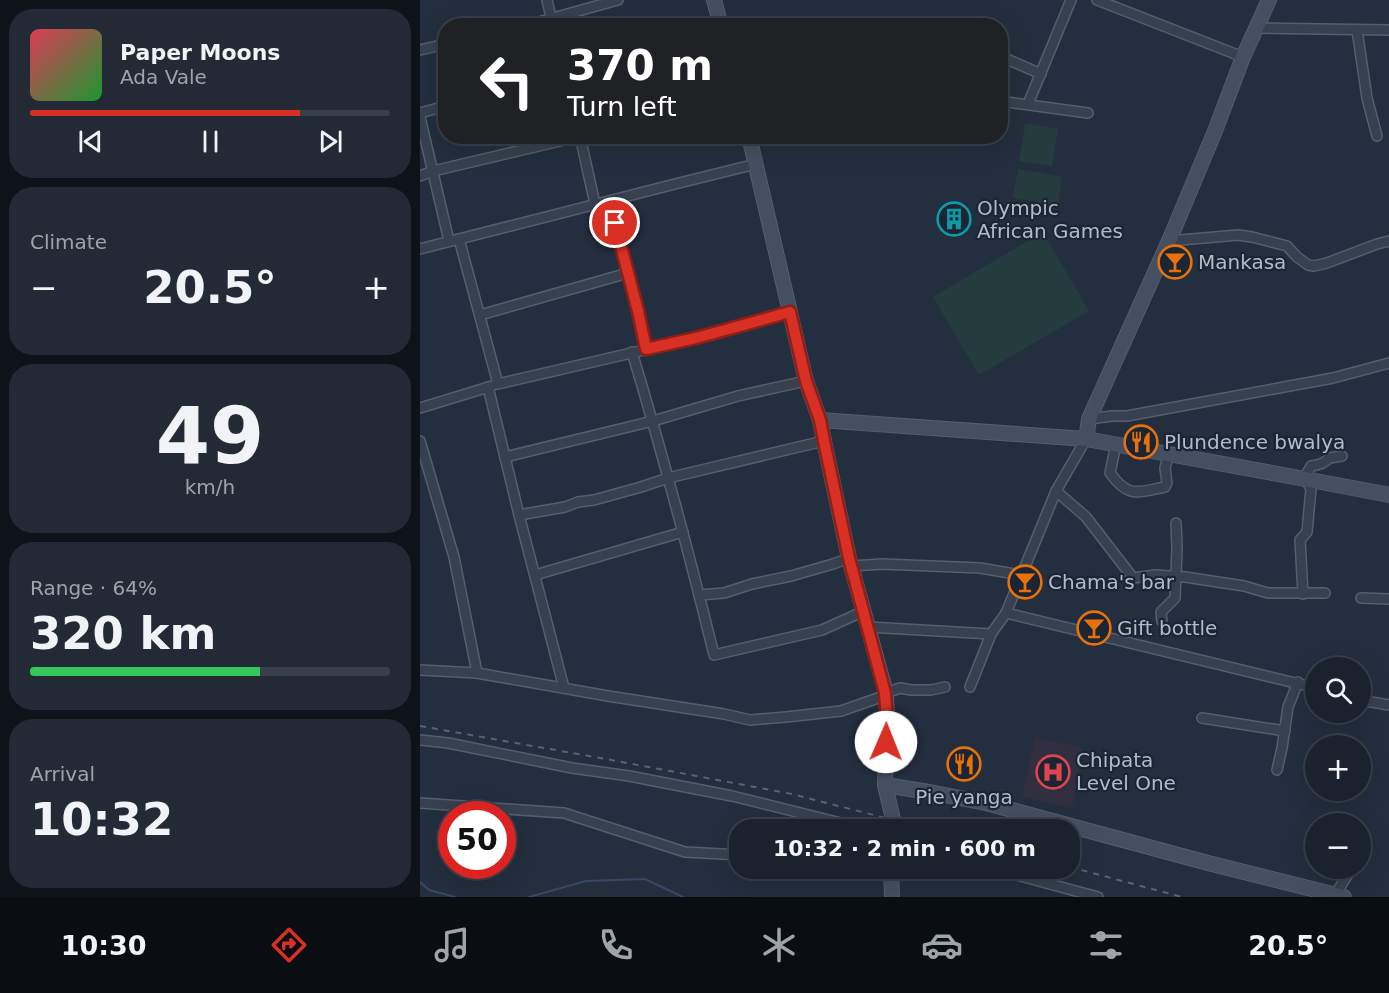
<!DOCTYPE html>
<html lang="en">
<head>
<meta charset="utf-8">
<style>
	:root { --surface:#1a222e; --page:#232a36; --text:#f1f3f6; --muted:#9fa4aa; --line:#383f4a; --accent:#d93025 }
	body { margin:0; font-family:"DejaVu Sans",sans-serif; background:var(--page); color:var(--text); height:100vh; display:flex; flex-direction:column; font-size:22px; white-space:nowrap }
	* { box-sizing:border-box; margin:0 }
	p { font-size:20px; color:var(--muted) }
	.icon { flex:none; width:33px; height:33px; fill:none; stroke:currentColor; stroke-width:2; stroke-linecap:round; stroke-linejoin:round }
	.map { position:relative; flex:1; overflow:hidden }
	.sheet { display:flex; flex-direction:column; gap:9px; padding:9px; background:#0e1319; width:420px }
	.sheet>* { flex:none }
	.banner { position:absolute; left:18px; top:18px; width:570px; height:126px; border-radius:24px; box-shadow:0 6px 24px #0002,0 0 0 2px var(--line); background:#202124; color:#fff; overflow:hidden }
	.tools { position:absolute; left:885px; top:657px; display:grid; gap:12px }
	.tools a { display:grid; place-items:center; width:66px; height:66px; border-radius:50%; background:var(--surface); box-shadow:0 6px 24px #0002,0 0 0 2px var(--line); font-size:30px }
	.speed { position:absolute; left:18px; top:801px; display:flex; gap:12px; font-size:30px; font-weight:700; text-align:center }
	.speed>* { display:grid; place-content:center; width:78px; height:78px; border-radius:50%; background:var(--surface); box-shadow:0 6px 24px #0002,0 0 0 2px var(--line); line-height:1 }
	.speed .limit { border:9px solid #d22; background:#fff; color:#111 }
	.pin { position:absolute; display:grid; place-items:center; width:51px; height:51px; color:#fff; margin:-26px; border:3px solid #fff; border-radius:50%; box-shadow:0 2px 6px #0007 }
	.me { position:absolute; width:66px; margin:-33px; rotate:1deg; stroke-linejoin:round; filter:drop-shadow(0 0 4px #0008) }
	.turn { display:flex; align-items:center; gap:21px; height:126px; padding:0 30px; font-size:27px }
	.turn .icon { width:78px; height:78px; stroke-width:2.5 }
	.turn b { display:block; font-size:42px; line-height:51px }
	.big { font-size:45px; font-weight:600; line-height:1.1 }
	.sheet .widget { flex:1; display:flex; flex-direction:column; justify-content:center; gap:9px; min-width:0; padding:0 21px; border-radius:24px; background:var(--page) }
	.sheet .dial { align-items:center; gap:0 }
	.dial b { font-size:78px; line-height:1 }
	.song { display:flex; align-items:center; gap:18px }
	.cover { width:72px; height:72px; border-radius:9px; background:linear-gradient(135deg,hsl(350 70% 55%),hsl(130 70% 35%)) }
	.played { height:6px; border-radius:3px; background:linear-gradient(90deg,var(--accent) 75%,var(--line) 75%) }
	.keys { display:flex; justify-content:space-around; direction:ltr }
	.heat { display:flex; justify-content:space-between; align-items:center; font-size:33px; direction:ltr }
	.charge { height:9px; border-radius:4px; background:linear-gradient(90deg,#34c759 64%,var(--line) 0) }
	.trip { position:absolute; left:309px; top:819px; width:351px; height:60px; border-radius:24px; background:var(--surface); box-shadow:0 6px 24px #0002,0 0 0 2px var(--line); font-weight:600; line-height:60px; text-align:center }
	.tab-bar { display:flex; height:96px; justify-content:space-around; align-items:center; background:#0a0e12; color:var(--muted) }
	.tab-bar .icon { width:42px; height:42px }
	.tab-bar .active { color:var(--accent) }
	.tab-bar b { font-size:27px; color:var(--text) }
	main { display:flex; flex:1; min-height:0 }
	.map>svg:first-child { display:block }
</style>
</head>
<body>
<main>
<section class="sheet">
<div class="widget">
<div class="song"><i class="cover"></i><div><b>Paper Moons</b><p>Ada Vale</p></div></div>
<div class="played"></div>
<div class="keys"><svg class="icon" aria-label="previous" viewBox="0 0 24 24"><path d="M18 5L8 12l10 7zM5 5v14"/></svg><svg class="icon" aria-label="pause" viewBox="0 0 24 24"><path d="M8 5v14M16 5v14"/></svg><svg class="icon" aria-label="next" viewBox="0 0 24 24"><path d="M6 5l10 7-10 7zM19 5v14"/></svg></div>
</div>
<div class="widget"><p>Climate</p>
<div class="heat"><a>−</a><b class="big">20.5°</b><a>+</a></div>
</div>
<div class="widget dial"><b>49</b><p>km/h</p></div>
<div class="widget"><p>Range · 64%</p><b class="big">320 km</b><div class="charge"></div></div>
<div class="widget"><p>Arrival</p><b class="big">10:32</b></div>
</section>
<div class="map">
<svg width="969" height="897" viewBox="0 0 969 897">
	<rect width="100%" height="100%" fill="#232e3e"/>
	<path fill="#312f3f" d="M615,737L663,748L652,809L602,796Z"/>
	<g fill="#253c3f">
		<path d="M605,123L638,129L632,166L599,161Z"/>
		<path d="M598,169L642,177L638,205L593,198Z"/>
		<path d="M623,232L669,311L559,375L513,297Z"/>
	</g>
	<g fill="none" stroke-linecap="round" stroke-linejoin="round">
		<g stroke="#354966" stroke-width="2">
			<path d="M0,882L9,890L35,897"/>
			<path d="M109,897L166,881L225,879L263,897"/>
		</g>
		<g stroke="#555e6c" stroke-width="12">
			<g id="street">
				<path d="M127,0L133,26"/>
				<path d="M677,0L823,57"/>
				<path d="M104,26L198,0"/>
				<path d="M837,28L969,30"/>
				<path d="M937,30L947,98L957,136"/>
				<path d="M0,50L26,44"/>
				<path d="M580,56L621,74"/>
				<path d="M580,101L668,113"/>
				<path d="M608,104L651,0"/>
				<path d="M0,113L26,106"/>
				<path d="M0,117L29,241"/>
				<path d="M160,136L175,204"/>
				<path d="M0,176L13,171L161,136"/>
				<path d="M189,201L218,311L226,349"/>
				<path d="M39,239L78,384L276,338L370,312"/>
				<path d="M749,241L818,235L832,237L867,246L877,257L888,265L894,266L907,263L957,244L969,241"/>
				<path d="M0,249L259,183L336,164"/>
				<path d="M60,315L208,273"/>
				<path d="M212,352C242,452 269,553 294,655L402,630L444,611"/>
				<path d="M68,387L99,515L144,688"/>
				<path d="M0,408L72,386"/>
				<path d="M669,419L692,416H707L913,378L969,363"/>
				<path d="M666,439L636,491L586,613L896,688"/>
				<path d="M0,441L34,557L57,673"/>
				<path d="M696,444L690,473C709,499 717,492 745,487L747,483L745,468L749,453"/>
				<path d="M85,457L233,421L318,396L386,381"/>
				<path d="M636,491L666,517L713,578L735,575L765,577L824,586L848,593H905"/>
				<path d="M99,515L145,507L158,502L174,500L221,487L248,478L404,441"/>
				<path d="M432,566L462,564L560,568L601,575"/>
				<path d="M115,575L263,532"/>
				<path d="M883,594L880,540L887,532L890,499L891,489L885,477L891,466C898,465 904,464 909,458L922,456"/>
				<path d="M279,595L304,593L332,584L371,576L413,564L429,558"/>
				<path d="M941,598L969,599"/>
				<path d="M742,621L741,612L755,598L757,548L756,523"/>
				<path d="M448,627L571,634"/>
				<path d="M0,670L57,673L188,696L304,714L330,720L366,717L421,711L458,698L466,693L480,688L491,690H511L525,687"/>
				<path d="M550,687L571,634L586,613"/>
				<path d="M940,700L969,705"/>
				<path d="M782,718L865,731"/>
				<path d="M0,740L28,743L152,768L209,776L312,796L433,826L458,830"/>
				<path d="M857,770L862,748L868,707L878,682"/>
				<path d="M0,803L144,813L265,852L320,855"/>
				<path d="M566,868L578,870L678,897"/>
				<path d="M915,895L932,868"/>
			</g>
		</g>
		<g stroke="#555e6c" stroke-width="16">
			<g id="secondary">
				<path d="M294,0L301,26"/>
				<path d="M329,136L386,381L400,420L404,441L429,558L466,693L467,720L465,785L473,819L472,830"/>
				<path d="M400,420L666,439L885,479L969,495"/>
				<path d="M666,439L669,419L749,241L795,131L823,57L849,0"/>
				<path d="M465,785L509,792L566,803L788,863L924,897"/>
				<path d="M471,868L472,897"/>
			</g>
		</g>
		<use href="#street" stroke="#37404e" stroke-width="9"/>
		<use href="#secondary" stroke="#444f61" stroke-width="14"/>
		<g stroke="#586475" stroke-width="2" stroke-dasharray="6 6" stroke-linecap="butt">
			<path d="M0,726L186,759L372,794L512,830"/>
			<path d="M650,867L762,897"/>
		</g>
	</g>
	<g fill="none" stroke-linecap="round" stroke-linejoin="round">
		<g stroke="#8d1f18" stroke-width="15">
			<path id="route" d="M195,223L218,311L226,349L276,338L370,312L386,381L400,420L404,441L429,558L465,693L467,720L466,742"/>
		</g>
		<use href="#route" stroke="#d93025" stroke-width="10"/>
	</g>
	<defs>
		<g id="building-ring" transform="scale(1.725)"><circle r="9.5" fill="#1c2533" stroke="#0f9aa8" stroke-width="1.5"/><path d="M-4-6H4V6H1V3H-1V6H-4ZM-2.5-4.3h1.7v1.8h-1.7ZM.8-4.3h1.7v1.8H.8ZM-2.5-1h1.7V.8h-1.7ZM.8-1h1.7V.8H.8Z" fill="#0f9aa8"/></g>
		<g id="bar-ring" transform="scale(1.725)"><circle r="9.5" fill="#1c2533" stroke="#e8710a" stroke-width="1.5"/><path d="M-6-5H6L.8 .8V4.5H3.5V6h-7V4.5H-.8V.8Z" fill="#e8710a"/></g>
		<g id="restaurant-ring" transform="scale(1.725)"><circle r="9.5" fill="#1c2533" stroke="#e8710a" stroke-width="1.5"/><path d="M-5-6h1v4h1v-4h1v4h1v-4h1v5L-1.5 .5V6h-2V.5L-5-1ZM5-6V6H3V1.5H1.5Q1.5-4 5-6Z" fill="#e8710a"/></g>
		<g id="hospital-ring" transform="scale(1.725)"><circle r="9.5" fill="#1c2533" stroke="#e0444e" stroke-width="1.5"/><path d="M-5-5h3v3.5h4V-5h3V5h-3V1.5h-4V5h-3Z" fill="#e0444e"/></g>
	</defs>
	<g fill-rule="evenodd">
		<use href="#building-ring" x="534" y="219"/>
		<use href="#bar-ring" x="755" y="262"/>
		<use href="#restaurant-ring" x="721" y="442"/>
		<use href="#bar-ring" x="605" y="582"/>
		<use href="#bar-ring" x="674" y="628"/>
		<use href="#restaurant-ring" x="544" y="764"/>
		<use href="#hospital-ring" x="633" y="772"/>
	</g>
	<g text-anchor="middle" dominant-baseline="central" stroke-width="4.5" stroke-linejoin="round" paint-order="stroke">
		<g font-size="20" fill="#b2bbc9" stroke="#1c2533" text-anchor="start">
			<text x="557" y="208">Olympic<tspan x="557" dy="23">African Games</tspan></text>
			<text x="778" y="262">Mankasa</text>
			<text x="744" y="442">Plundence bwalya</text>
			<text x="628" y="582">Chama's bar</text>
			<text x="697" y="628">Gift bottle</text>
			<text x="656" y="760">Chipata<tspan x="656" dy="23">Level One</tspan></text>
			<text x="544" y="797" text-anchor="middle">Pie yanga</text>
		</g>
	</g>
</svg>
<div class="tools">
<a><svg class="icon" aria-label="search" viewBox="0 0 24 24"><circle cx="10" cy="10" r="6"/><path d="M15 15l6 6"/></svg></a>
<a>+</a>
<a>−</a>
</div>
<div class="speed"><div class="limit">50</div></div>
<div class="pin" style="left:195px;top:223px;background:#d93025"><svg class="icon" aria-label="arrive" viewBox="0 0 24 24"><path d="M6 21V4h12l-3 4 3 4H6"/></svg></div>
<svg class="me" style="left:466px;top:742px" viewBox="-20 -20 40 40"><circle r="19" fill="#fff"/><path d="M0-13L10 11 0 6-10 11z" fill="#d93025"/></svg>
<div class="trip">10:32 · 2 min · 600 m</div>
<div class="banner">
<div class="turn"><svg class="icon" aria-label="left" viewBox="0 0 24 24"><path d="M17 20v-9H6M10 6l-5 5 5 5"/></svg><div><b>370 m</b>Turn left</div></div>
</div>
</div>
</main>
<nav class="tab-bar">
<b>10:30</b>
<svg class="icon active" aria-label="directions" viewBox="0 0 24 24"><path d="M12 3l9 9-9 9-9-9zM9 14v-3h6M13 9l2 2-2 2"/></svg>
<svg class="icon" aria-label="music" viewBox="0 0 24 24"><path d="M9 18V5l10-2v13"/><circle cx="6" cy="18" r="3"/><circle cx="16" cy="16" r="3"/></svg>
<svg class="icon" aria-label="phone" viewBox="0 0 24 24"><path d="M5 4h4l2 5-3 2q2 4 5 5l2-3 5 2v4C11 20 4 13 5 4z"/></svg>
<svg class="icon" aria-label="climate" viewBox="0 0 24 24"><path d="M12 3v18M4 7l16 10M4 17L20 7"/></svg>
<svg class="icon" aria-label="car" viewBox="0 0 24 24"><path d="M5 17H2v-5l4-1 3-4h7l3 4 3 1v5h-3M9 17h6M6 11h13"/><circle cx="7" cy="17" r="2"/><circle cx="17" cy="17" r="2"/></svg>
<svg class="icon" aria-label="filters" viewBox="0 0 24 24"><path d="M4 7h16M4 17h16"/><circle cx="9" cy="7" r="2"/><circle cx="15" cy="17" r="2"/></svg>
<b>20.5°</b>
</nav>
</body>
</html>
